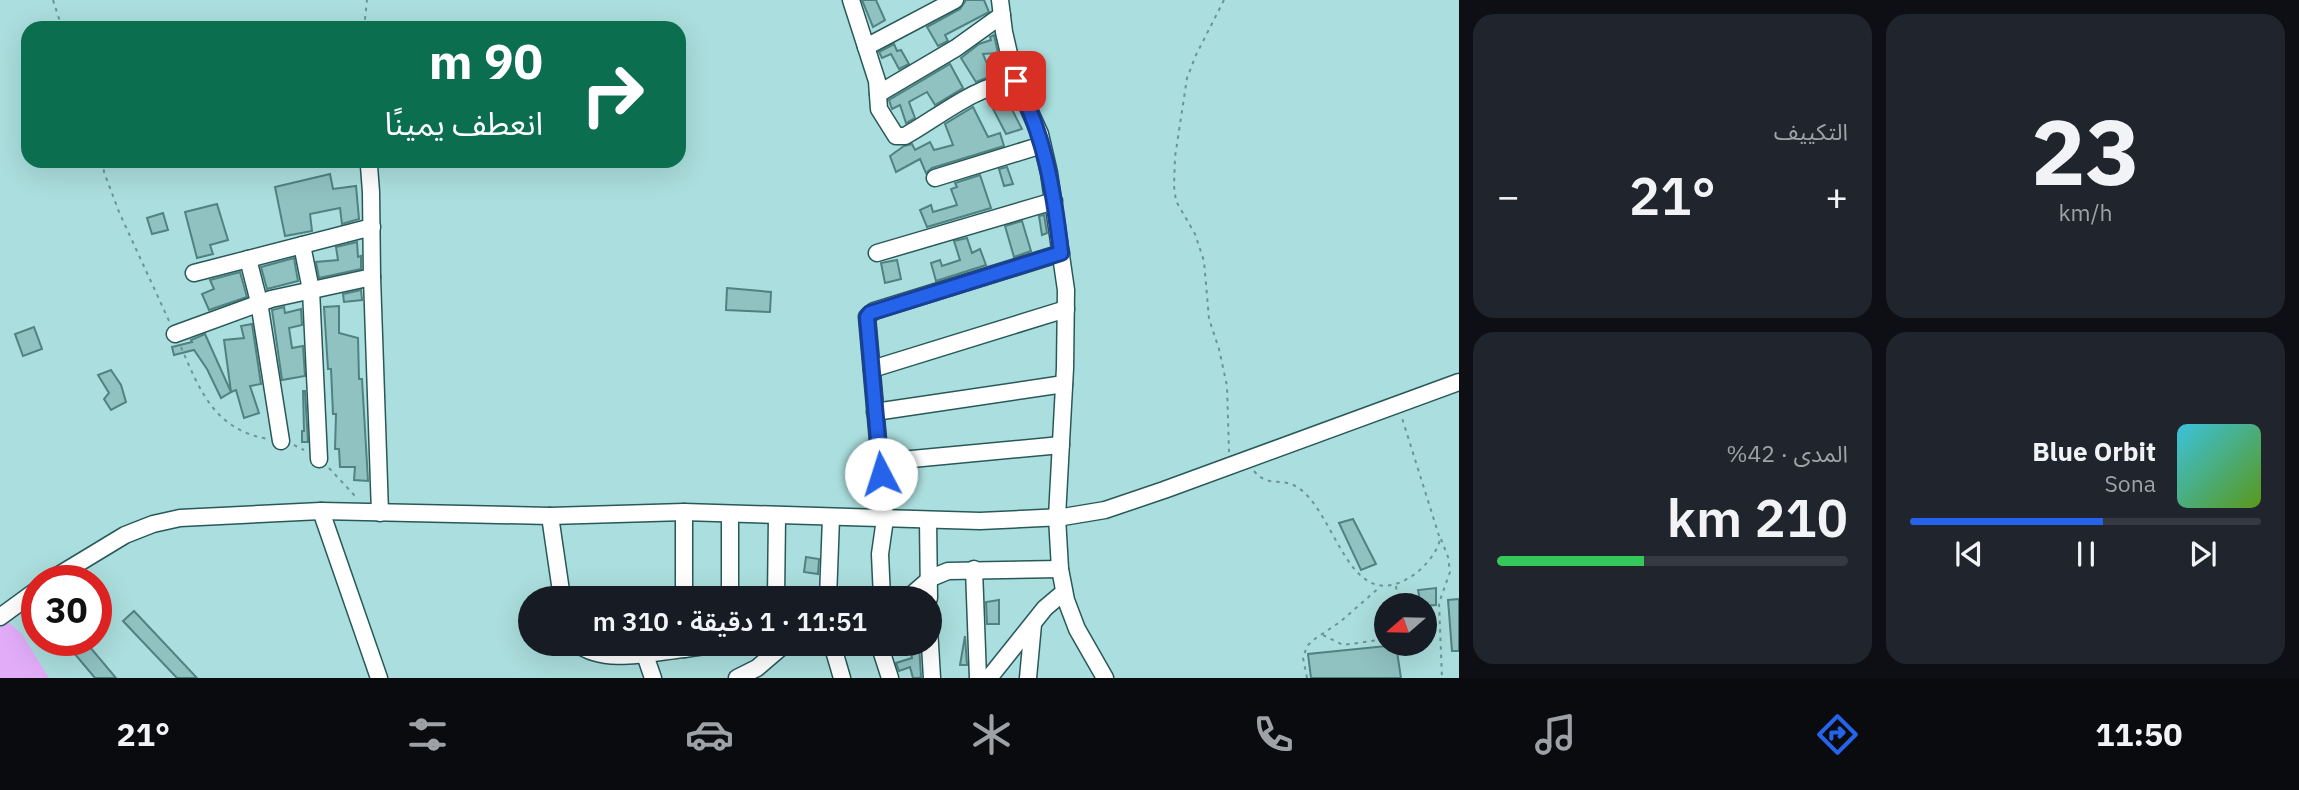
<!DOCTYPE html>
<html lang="ar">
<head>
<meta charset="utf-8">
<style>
	:root { --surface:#171b24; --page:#20242c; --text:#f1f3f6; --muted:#9ea1a6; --line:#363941; --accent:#2563eb }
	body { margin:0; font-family:"IBM Plex Sans","Noto Sans Arabic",sans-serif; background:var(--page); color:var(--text); direction:rtl; height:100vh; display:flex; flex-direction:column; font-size:26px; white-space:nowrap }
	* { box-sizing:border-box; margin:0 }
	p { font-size:23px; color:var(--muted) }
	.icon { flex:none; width:38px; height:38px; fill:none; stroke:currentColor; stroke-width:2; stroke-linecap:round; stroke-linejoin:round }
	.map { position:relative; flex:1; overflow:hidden; direction:ltr }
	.sheet { display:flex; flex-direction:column; gap:14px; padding:14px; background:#0d0f14; width:840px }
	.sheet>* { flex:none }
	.hud { position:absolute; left:21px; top:21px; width:665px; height:147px; border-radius:21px; box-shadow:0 7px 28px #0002; direction:rtl; background:#0b6e4f; color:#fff; overflow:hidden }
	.needle { width:46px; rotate:250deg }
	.buttons { position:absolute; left:1374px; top:593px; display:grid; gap:14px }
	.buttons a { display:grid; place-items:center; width:63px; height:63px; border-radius:50%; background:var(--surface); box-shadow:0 7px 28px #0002; font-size:35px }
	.speed { position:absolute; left:21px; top:565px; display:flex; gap:14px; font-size:35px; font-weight:700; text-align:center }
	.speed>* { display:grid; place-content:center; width:91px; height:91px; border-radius:50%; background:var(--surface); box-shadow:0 7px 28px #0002; line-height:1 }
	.speed .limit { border:10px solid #d22; background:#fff; color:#111 }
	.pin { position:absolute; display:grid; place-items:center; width:60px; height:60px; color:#fff; margin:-30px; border-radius:14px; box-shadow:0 4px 10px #0006 }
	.me { position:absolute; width:77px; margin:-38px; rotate:355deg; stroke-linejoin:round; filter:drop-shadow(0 0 5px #0008) }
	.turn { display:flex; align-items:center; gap:24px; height:147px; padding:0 28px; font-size:32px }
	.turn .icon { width:91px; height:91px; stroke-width:2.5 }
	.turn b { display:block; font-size:49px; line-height:60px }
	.big { font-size:52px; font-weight:600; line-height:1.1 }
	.sheet .card { flex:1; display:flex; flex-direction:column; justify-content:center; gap:10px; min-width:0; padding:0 24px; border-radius:21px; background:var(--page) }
	.sheet .dial { align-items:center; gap:0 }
	.dial b { font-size:91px; line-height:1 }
	.song { display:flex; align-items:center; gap:21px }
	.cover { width:84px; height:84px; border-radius:10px; background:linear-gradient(135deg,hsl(190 70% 55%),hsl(90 70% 35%)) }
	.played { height:7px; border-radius:4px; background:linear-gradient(90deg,var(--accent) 55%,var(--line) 55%) }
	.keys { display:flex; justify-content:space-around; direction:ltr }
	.heat { display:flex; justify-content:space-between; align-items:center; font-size:38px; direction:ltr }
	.charge { height:10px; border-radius:5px; background:linear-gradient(90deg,#34c759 42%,var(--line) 0) }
	.sheet .tiles { flex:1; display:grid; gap:14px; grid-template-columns:repeat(2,1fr) }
	.trip { position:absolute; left:518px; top:586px; width:424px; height:70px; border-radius:35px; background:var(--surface); box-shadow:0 7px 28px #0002; font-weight:600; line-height:70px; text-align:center; direction:rtl }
	.tabs { display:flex; height:112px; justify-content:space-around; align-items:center; background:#090b0e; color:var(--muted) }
	.tabs .icon { width:49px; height:49px }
	.tabs .selected { color:var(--accent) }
	.tabs b { font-size:32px; color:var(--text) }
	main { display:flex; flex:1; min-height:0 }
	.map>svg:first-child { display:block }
</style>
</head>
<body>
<main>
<section class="sheet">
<div class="tiles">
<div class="card dial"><b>23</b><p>km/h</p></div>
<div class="card"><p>التكييف</p>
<div class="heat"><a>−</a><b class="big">21°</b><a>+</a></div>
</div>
<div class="card">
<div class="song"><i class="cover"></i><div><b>Blue Orbit</b><p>Sona</p></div></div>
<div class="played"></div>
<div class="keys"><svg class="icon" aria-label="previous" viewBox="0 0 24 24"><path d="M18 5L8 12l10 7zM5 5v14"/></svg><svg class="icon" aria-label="pause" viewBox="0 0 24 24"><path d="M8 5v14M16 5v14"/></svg><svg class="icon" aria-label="next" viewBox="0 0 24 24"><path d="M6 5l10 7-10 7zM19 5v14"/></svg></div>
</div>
<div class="card"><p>المدى · 42%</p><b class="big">210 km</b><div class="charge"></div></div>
</div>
</section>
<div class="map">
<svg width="1459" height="678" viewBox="0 0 1459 678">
	<rect width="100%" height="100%" fill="#abdede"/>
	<path fill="#e2acf9" d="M0,615L22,634L49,678H0Z"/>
	<g fill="#90c2c2" stroke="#518282" stroke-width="2">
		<path d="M862,0H876L885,20L873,27Z"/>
		<path d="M966,0H984L989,12L945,35L948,41L938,46L927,27L960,9Z"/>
		<path d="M994,35L998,53L983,54L992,76L976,82L961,58L979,44L991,40L990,37Z"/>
		<path d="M894,44L897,51L901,50L909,64L899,69L891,54L882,58L879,52Z"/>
		<path d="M950,64L963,88L935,105L927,92L909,102L915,118L906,123L900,105L892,109L889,100Z"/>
		<path d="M1004,94L1022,129L1006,134L988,99Z"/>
		<path d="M973,107L988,137L1000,133L1004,146L932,168L926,173L920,159L896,172L890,156L904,146L912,144L915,150L930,142L934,150L953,145L945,124Z"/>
		<path d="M1007,167L1013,184L1004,186L999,169Z"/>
		<path d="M330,174L333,189L356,186L359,219L342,224L340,208L310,214L312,231L285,236L275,187Z"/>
		<path d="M980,175L991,208L927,227L920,210L931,205L933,212L957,205L951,189L957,187L955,183Z"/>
		<path d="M217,204L228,240L210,245L213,254L197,258L185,212Z"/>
		<path d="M163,213L168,230L152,234L147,218Z"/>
		<path d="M1044,215L1047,233L1042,235L1039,216Z"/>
		<path d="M1022,221L1031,251L1014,257L1005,226Z"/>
		<path d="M967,238L972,253L980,249L986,265L936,281L931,263L940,260L942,266L960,260L954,241Z"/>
		<path d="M357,242L358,257L361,256V269L319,278L316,262L338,260L336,247Z"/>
		<path d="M294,258L298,281L267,289L261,267Z"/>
		<path d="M897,260L901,279L885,283L881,263Z"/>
		<path d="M240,272L247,297L209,310L202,294L214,289L210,280Z"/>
		<path d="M727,288L771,292L770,312L726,310Z"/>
		<path d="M361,290L362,300L344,302L343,294Z"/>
		<path d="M339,306V333L358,338L359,379H362L368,481L354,480L355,467H340L339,449H335L336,414H333L331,369H328L324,307Z"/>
		<path d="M284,307L285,313L301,309L302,325L289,328L292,348L303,346L305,376L282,380L272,310Z"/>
		<path d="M252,324L261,384L250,386L259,413L244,418L236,390L231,392L224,340L244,338L241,326Z"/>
		<path d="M34,327L42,349L23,356L15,334Z"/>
		<path d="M205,334L231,392L221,398L207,369L194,350L174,355L172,347L192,342L191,340Z"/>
		<path d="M111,370L121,385L126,402L111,410L104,399L109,393L98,375Z"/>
		<path d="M303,391H305L308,442H302V431H304Z"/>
		<path d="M1353,519L1376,564L1361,570L1339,523Z"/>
		<path d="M806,557L819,559L818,574L804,572Z"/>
		<path d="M1436,588V605L1421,606L1418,590Z"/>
		<path d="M1459,599V651H1452L1448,600Z"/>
		<path d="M999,600V624H987L986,602Z"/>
		<path d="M134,611L197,678H177L123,621Z"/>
		<path d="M965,636L967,665H960Z"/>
		<path d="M63,640H84L116,678H95Z"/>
		<path d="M909,644H919L921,677L919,678H913L910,667L899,671L896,663L912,658Z"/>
		<path d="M1396,645L1401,678H1311L1308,654Z"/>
	</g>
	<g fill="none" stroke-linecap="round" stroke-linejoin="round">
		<g stroke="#285959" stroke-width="19">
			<g id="minor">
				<path d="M851,0L877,81L879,109L896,136H905C939,117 976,85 1016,81"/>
				<path d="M1000,0L1004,32L1010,58L1016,81L1040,134L1049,173L1066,290L1065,368L1057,517L1060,569L1066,600L1077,629L1105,678"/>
				<path d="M866,47L955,0"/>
				<path d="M878,94L956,48L1002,15"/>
				<path d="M369,166L371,192L372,277L380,513"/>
				<path d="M935,178L1042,145"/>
				<path d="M302,245L311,290L319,459"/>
				<path d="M877,253L1054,201"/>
				<path d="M248,259L259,302L281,441"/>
				<path d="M194,273L372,227"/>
				<path d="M175,334L271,299L372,277"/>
				<path d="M872,369L1066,309"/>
				<path d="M875,412L1064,384"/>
				<path d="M880,462L1061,445"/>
				<path d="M321,511L379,678"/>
				<path d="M730,514V598"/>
				<path d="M550,516L562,598"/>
				<path d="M928,520L929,598"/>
				<path d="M974,569L978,678"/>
				<path d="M49,581L125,535L153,524L180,518L321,511L550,516L684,512L980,521L1063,517L1105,510L1164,490L1459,382"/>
				<path d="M684,598V512"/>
				<path d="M776,598L777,516"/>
				<path d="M828,598L831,518"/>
				<path d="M882,598L880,554L885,519L867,317L874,311L1061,253"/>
				<path d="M908,598L931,578L948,571L1060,569"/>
				<path d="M0,617L37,590"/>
				<path d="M929,628L932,678"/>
				<path d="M578,644C604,665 653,652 684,649V644"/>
				<path d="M832,644L842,678"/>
				<path d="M879,644L890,678"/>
				<path d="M684,649L718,644"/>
				<path d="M644,652L653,678"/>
				<path d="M737,678L757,668L785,644"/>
				<path d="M989,678L1045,608L1064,592"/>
				<path d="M1028,678L1033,624"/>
			</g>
		</g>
		<g stroke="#6d9494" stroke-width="2" stroke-dasharray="3.5 5" stroke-linecap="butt">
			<path d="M53,0L62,28"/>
			<path d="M1224,0L1196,55L1187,78L1175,157L1174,186L1176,201L1195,234L1204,261L1209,319L1219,349L1227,386L1229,452"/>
			<path d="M364,28L367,0"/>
			<path d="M103,161L104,172L119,212L170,323"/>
			<path d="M181,347C200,391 215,430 268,439"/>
			<path d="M294,445L304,450"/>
			<path d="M329,468L356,497"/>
			<path d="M1254,471C1268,488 1281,477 1297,487C1337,512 1348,618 1412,576C1423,569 1438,552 1440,539L1402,418"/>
			<path d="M1441,539L1448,557L1450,572L1439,603L1442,678"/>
			<path d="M1396,586L1398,606"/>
			<path d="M1424,634L1438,632"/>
			<path d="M1323,635L1343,645L1386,639"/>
			<path d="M1307,678L1303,658L1307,646L1316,638L1340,622L1380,587"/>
		</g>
		<use href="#minor" stroke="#fff" stroke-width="16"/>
	</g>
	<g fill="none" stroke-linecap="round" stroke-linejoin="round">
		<g stroke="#184099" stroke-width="18">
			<path id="route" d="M881,474L867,317L870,313L1061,253C1054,192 1045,136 1016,81"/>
		</g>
		<use href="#route" stroke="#2563eb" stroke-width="12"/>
	</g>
</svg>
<div class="buttons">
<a><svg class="needle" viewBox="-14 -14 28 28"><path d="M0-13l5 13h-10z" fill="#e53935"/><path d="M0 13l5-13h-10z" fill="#9ea1a6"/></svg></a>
</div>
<div class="speed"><div class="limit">30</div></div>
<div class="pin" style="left:1016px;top:81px;background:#d93025"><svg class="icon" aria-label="arrive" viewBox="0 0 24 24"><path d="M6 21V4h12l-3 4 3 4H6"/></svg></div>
<svg class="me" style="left:881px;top:474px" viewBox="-20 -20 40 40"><circle r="19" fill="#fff"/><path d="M0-13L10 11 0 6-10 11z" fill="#2563eb"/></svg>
<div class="trip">11:51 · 1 دقيقة · 310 m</div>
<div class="hud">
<div class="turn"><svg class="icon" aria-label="right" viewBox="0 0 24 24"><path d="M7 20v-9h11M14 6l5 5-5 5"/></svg><div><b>90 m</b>انعطف يمينًا</div></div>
</div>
</div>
</main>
<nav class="tabs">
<b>11:50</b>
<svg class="icon selected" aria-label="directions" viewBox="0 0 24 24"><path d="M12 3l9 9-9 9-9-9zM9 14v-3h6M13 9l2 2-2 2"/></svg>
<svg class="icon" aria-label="music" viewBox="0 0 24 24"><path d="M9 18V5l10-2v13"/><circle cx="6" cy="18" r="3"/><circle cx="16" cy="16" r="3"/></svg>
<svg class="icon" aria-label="phone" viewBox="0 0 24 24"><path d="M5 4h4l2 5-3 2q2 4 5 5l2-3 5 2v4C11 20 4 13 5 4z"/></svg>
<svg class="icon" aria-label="climate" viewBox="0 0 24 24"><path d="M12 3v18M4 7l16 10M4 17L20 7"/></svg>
<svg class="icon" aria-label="car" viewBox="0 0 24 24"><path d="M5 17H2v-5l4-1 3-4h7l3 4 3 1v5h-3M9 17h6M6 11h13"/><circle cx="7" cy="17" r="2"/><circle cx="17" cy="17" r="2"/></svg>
<svg class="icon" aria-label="filters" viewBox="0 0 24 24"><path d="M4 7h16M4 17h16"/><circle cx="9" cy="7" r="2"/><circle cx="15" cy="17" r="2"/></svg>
<b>21°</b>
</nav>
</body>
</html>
